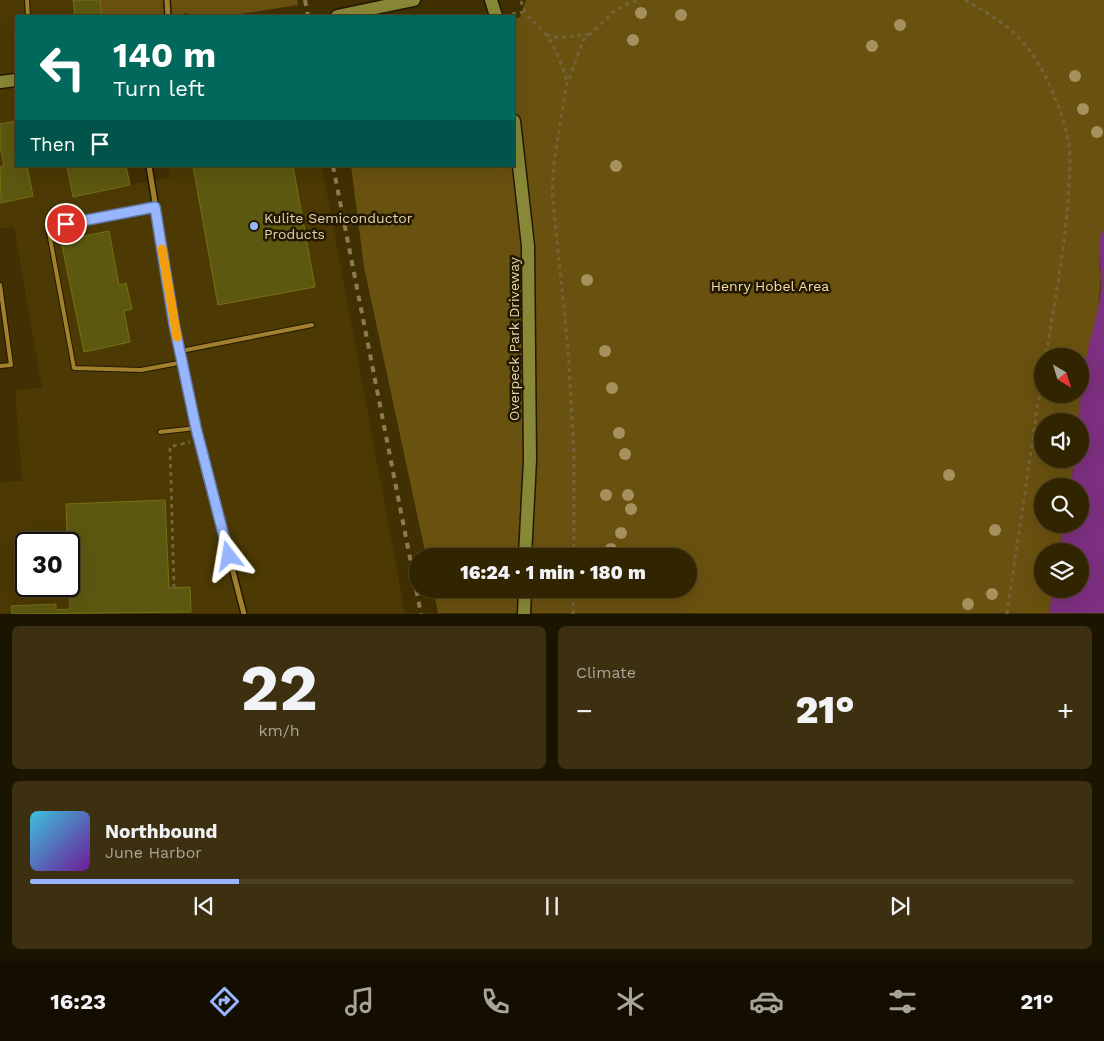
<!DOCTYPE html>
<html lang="en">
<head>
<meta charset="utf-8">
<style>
	:root { --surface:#312401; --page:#3d3010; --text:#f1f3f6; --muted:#a8a499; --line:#4c4123; --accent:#97b6fd }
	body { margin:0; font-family:"Work Sans",sans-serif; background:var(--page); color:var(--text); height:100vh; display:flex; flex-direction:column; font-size:19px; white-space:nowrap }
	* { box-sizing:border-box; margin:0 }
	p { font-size:16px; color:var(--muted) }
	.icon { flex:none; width:28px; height:28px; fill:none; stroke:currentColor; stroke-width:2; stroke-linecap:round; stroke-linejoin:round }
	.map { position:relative; height:614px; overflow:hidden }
	.sheet { display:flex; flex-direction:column; gap:12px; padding:12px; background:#1b1401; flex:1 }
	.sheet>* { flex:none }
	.guide { position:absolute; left:15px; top:15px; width:500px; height:152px; border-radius:0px; box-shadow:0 5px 20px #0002,0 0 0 1px var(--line); background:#00695c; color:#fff; overflow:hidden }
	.needle { width:32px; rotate:142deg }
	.fabs { position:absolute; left:1034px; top:348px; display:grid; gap:10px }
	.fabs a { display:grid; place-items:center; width:55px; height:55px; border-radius:50%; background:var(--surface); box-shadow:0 5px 20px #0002,0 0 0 1px var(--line); font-size:25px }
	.speed { position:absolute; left:15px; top:532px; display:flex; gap:10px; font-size:25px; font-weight:700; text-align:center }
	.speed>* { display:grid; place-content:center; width:65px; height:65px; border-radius:50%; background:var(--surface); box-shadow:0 5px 20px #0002,0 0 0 1px var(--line); line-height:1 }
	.speed .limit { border:2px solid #111; border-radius:8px; background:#fff; color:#111 }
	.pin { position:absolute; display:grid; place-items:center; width:42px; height:42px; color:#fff; margin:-21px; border:2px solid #fff; border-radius:50%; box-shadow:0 1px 5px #0007 }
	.me { position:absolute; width:55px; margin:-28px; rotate:346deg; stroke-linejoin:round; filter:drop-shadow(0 0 4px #0008) }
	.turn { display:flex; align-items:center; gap:18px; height:105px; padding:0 15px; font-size:22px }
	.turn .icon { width:65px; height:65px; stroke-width:2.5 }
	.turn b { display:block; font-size:35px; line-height:42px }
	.then { display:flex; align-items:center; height:48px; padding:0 15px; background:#0003; gap:10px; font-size:19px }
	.big { font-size:38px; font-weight:800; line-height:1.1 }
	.sheet .tile { flex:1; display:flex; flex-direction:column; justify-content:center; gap:8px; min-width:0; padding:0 18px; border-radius:8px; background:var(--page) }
	.sheet .dial { align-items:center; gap:0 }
	.dial b { font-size:65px; line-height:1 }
	.song { display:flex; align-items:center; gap:15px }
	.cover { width:60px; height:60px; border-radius:8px; background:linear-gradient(135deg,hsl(190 70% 55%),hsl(280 70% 35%)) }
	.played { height:5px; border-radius:2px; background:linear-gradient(90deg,var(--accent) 20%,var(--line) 20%) }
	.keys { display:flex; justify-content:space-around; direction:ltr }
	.heat { display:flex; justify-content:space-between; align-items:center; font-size:28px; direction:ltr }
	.sheet .tiles { flex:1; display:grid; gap:12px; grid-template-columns:1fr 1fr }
	.tile:last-child { grid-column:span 2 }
	.trip { position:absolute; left:409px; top:548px; width:288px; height:50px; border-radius:25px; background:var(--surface); box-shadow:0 5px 20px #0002,0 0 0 1px var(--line); font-weight:800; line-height:50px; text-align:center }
	.tabs { display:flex; height:80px; justify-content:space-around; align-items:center; background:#140e00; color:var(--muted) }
	.tabs .icon { width:35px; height:35px }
	.tabs .on { color:var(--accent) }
	.tabs b { font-size:22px; color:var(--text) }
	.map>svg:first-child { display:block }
</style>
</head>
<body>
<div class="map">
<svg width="1104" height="614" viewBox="0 0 1104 614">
	<rect width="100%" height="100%" fill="#413001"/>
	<path fill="#4c3903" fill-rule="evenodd" d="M0,0H100L102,16H16V166H126L130,185L170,177L168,166H322L405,613H0V482L22,481L15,390L42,388L14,227L0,228ZM26,544H69V586H26Z"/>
	<g fill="#695110" fill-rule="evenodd">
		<path d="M100,0H297L298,5L228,16H192L187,13L175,16H102Z"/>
		<path d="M526,0H1104V229L1102,232L1099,260L1101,278L1098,311L1089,347L1078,421H1042V459H1074L1071,486H1042V524H1064L1059,551H1042V589H1053L1049,613H438L433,589H688V556H426L364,267L351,166H514V19L520,17ZM1042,356H1080V394H1042Z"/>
	</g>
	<path fill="#7d3080" d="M1104,229V613H1049L1053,589H1080V551H1059L1064,524H1080V486H1071L1074,459H1080V421H1078C1081,396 1083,370 1089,345C1094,323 1102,301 1101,278C1101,262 1094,242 1104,229Z"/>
	<g fill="#5c5810" stroke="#767113">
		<path d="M73,0H100L102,16H75Z"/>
		<path d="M16,121V166H27L33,196L1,203L0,167L4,166L0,146V124Z"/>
		<path d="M67,166H126L130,185L73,197Z"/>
		<path d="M193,166H293L315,287L218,305Z"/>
		<path d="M109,231L119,285L126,283L132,309L124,311L130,342L84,352L61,241Z"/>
		<path d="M165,500L169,588L190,587L191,612L12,614L11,606L56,604V610L70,609L66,504Z"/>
	</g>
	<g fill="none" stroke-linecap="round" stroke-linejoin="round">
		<g stroke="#231901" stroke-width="6">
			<g id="lane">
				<path d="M27,0L28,16"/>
				<path d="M155,207L48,227L74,368L141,370L184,362"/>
				<path d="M0,285L11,365L0,366"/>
				<path d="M181,351L312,325"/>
				<path d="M160,432L196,428"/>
			</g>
		</g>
		<g stroke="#231901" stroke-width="8">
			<g id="street">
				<path d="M167,0L168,16"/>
				<path d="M149,166L175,324L196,428L244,614"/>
			</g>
		</g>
		<g stroke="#231901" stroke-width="15">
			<g id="secondary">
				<path d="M491,0L496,16"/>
				<path d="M337,16L414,0"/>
				<path d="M0,82L16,80"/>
				<path d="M514,121L528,246L530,460L525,556"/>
				<path d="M524,614L525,589"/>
			</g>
		</g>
		<g stroke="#746337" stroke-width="3" stroke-dasharray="4 4" stroke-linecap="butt">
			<path d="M965,0C988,13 1014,28 1030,51C1047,74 1065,117 1069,145C1071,164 1069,183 1068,202C1064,254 1054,305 1046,356"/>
			<path d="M521,1C526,19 535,21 546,35C556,48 562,65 567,81"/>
			<path d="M512,14L524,12"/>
			<path d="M546,35L560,38L589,34"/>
			<path d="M574,556V454L568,348L552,192L554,162L566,87L583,41L612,13L629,3L639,0"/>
			<path d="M174,588L170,447L190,442"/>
			<path d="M573,614L574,589"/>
			<path d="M1007,614L1042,376"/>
		</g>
		<use href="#lane" stroke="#a2802c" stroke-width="4"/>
		<use href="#street" stroke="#a2802c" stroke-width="5"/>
		<use href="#secondary" stroke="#888838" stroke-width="12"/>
		<g stroke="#8d7c51" stroke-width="4" stroke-dasharray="6 6" stroke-linecap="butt">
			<path d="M305,0L308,16"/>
			<path d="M333,166L421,614"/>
		</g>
	</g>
	<g fill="#a5905e">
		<circle cx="641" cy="13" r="6"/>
		<circle cx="681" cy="15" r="6"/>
		<circle cx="900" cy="25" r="6"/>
		<circle cx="633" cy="40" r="6"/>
		<circle cx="872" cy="46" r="6"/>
		<circle cx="1075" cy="76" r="6"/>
		<circle cx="1083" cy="109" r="6"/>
		<circle cx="1097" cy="132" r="6"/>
		<circle cx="616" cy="166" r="6"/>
		<circle cx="587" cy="280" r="6"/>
		<circle cx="605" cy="351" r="6"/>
		<circle cx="612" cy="388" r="6"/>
		<circle cx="619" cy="433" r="6"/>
		<circle cx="625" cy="454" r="6"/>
		<circle cx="949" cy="475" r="6"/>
		<circle cx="606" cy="495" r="6"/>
		<circle cx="628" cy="495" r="6"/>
		<circle cx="631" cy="509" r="6"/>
		<circle cx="995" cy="530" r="6"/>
		<circle cx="621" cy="533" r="6"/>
		<circle cx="611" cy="549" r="6"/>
		<circle cx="992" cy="594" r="6"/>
		<circle cx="968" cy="604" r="6"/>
	</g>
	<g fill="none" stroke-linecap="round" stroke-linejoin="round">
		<g stroke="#6276a4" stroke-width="12">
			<path id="route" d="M66,224L155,207L174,324L196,428L229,556"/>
		</g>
		<use href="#route" stroke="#97b6fd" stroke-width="9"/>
		<path stroke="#f59e0b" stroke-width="9" d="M162,249L177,337"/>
	</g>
	<circle fill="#97b6fd" stroke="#231901" stroke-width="2" cx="254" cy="226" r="5"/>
	<g text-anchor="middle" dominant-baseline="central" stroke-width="5" stroke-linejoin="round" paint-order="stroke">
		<g font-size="14" fill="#e3d2ac" stroke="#231901" text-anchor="start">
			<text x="264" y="218">Kulite Semiconductor<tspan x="264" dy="16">Products</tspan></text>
		</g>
		<g font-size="14" fill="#f6dfab" stroke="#231901">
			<text x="770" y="286">Henry Hobel Area</text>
		</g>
		<g font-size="14" fill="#e3d2ac" stroke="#231901">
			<text transform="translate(514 339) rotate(-90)">Overpeck Park Driveway</text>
		</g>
	</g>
</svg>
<div class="fabs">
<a><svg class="needle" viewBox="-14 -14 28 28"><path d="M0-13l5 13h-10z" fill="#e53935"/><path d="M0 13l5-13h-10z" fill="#a8a499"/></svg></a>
<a><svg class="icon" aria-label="sound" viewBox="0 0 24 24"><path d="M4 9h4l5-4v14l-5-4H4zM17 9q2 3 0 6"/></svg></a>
<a><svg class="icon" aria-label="search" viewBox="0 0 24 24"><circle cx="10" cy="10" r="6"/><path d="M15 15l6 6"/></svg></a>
<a><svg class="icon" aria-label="layers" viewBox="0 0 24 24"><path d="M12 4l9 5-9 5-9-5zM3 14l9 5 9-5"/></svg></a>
</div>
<div class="speed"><div class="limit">30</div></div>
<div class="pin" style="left:66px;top:224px;background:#d93025"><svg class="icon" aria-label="arrive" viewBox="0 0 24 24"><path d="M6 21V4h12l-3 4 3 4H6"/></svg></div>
<svg class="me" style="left:229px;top:556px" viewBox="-20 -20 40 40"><path d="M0-17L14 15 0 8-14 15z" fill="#97b6fd" stroke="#fff" stroke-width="4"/></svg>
<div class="trip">16:24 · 1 min · 180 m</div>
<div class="guide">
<div class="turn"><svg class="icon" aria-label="left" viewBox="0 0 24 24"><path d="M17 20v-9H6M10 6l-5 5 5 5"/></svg><div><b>140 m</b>Turn left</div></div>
<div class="then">Then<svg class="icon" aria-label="arrive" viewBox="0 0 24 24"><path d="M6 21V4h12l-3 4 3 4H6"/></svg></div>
</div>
</div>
<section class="sheet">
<div class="tiles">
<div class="tile dial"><b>22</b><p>km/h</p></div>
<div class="tile"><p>Climate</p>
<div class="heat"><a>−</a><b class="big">21°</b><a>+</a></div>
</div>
<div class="tile">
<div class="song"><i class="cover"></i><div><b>Northbound</b><p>June Harbor</p></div></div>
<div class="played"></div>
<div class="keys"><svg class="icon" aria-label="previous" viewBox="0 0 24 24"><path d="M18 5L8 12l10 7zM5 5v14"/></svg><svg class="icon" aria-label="pause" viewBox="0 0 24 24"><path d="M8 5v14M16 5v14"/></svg><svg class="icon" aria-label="next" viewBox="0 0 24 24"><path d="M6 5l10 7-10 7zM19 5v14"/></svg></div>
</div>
</div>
</section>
<nav class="tabs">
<b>16:23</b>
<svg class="icon on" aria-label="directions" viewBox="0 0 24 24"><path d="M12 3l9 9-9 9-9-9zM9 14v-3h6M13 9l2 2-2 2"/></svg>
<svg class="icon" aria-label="music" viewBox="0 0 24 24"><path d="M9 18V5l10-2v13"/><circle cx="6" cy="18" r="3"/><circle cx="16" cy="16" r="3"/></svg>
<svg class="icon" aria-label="phone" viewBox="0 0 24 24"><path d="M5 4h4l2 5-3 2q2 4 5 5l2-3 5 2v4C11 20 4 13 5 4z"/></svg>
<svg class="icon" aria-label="climate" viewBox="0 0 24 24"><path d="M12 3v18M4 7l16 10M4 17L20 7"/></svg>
<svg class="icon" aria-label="car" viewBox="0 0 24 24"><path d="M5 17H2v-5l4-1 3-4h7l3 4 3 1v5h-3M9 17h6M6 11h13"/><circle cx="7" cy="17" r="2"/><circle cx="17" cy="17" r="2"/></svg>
<svg class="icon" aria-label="filters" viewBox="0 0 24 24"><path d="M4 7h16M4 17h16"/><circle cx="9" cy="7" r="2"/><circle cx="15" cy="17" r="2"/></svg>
<b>21°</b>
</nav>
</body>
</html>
